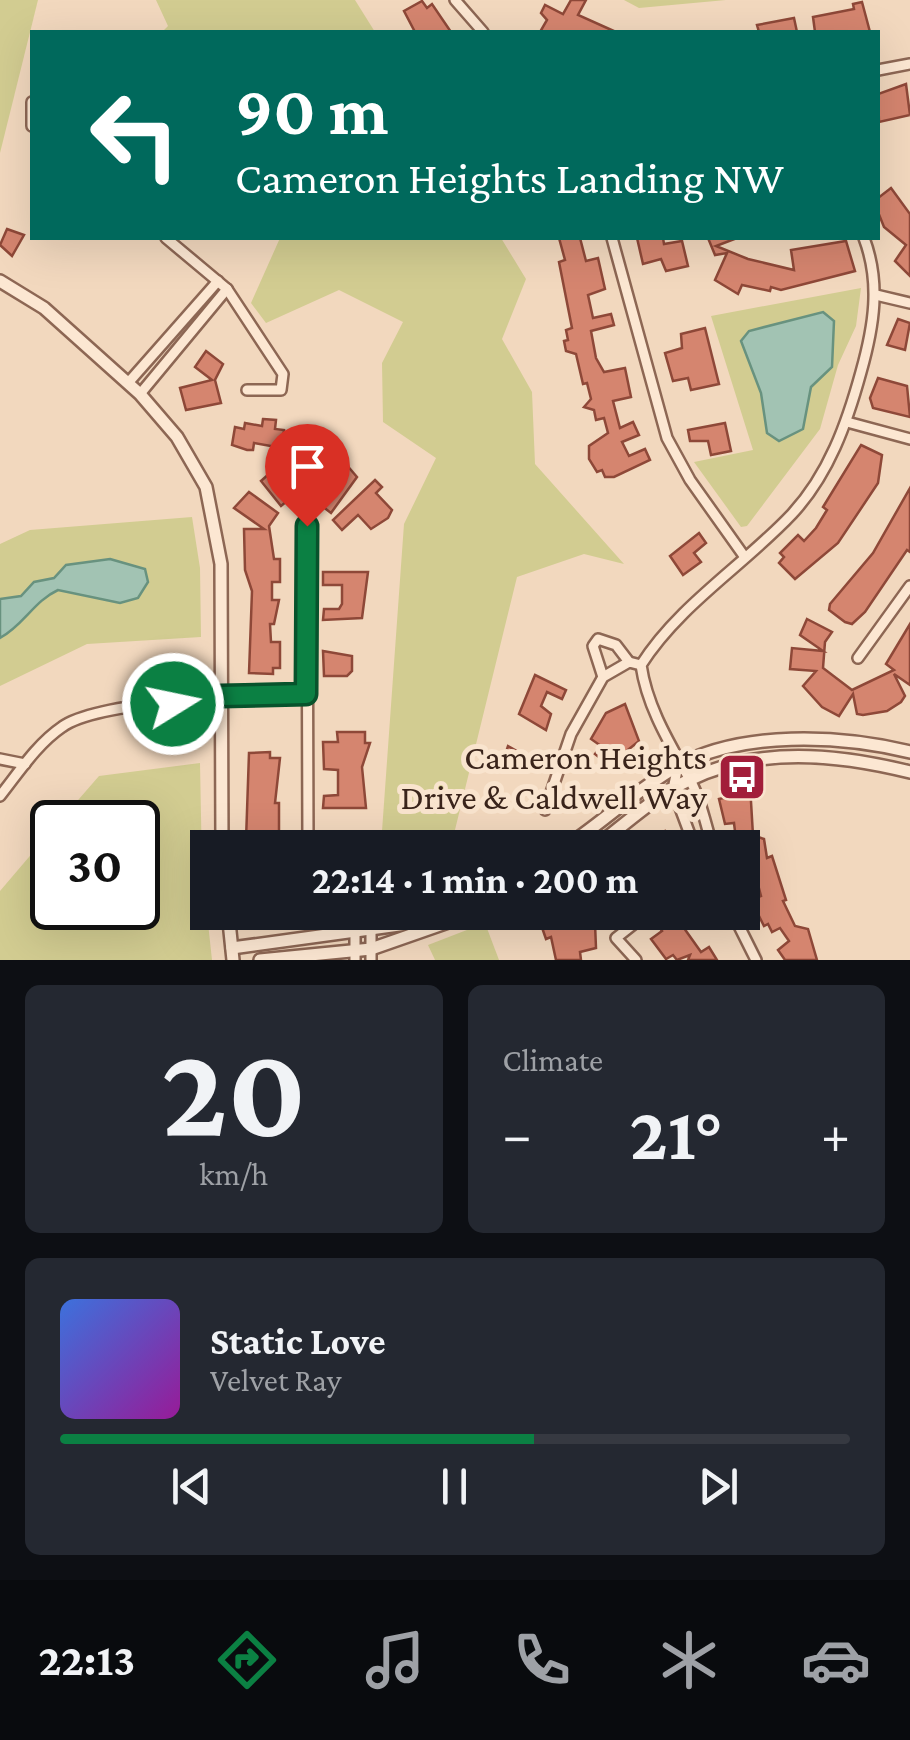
<!DOCTYPE html>
<html lang="en">
<head>
<meta charset="utf-8">
<style>
	:root { --surface:#171b24; --page:#242831; --text:#f1f3f6; --muted:#9ea1a6; --line:#363941; --accent:#0b8043 }
	body { margin:0; font-family:"Crimson Pro",serif; background:var(--page); color:var(--text); height:100vh; display:flex; flex-direction:column; font-size:38px; white-space:nowrap }
	* { box-sizing:border-box; margin:0 }
	p { font-size:32px; color:var(--muted) }
	.icon { flex:none; width:55px; height:55px; fill:none; stroke:currentColor; stroke-width:2; stroke-linecap:round; stroke-linejoin:round }
	.map { position:relative; height:960px; overflow:hidden }
	.sheet { display:flex; flex-direction:column; gap:25px; padding:25px; background:#0d0f14; flex:1 }
	.sheet>* { flex:none }
	.banner { position:absolute; left:30px; top:30px; width:850px; height:210px; border-radius:0px; box-shadow:0 10px 40px #0002; background:#00695c; color:#fff; overflow:hidden }
	.speed { position:absolute; left:30px; top:800px; display:flex; gap:20px; font-size:50px; font-weight:700; text-align:center }
	.speed>* { display:grid; place-content:center; width:130px; height:130px; border-radius:50%; background:var(--surface); box-shadow:0 10px 40px #0002; line-height:1 }
	.speed .limit { border:5px solid #111; border-radius:15px; background:#fff; color:#111 }
	.pin { position:absolute; display:grid; place-items:center; width:85px; height:85px; color:#fff; margin:-102px -42px; border-radius:50% 50% 50% 0; rotate:-45deg; box-shadow:0 0 10px #0007 }
	.pin .icon { rotate:45deg }
	.me { position:absolute; width:110px; margin:-55px; rotate:80deg; stroke-linejoin:round; filter:drop-shadow(0 0 8px #0008) }
	.turn { display:flex; align-items:center; gap:35px; height:210px; padding:0 40px; font-size:45px }
	.turn .icon { width:130px; height:130px; stroke-width:2.5 }
	.turn b { display:block; font-size:70px; line-height:85px }
	.big { font-size:75px; font-weight:700; line-height:1.1 }
	.sheet .tile { flex:1; display:flex; flex-direction:column; justify-content:center; gap:15px; min-width:0; padding:0 35px; border-radius:15px; background:var(--page) }
	.sheet .dial { align-items:center; gap:0 }
	.dial b { font-size:130px; line-height:1 }
	.song { display:flex; align-items:center; gap:30px }
	.cover { width:120px; height:120px; border-radius:15px; background:linear-gradient(135deg,hsl(220 70% 55%),hsl(300 70% 35%)) }
	.played { height:10px; border-radius:5px; background:linear-gradient(90deg,var(--accent) 60%,var(--line) 60%) }
	.keys { display:flex; justify-content:space-around; direction:ltr }
	.heat { display:flex; justify-content:space-between; align-items:center; font-size:55px; direction:ltr }
	.sheet .tiles { flex:1; display:grid; gap:25px; grid-template-columns:1fr 1fr }
	.tile:last-child { grid-column:span 2 }
	.trip { position:absolute; left:190px; top:830px; width:570px; height:100px; border-radius:0px; background:var(--surface); box-shadow:0 10px 40px #0002; font-weight:700; line-height:100px; text-align:center }
	.tabs { display:flex; height:160px; justify-content:space-around; align-items:center; background:#090b0e; color:var(--muted) }
	.tabs .icon { width:70px; height:70px }
	.tabs .active { color:var(--accent) }
	.tabs b { font-size:45px; color:var(--text) }
	.map>svg:first-child { display:block }
</style>
</head>
<body>
<div class="map">
<svg width="910" height="960" viewBox="0 0 910 960">
	<rect width="100%" height="100%" fill="#f2d8be"/>
	<g fill="#d2cc91">
		<path d="M0,0H38L0,153Z"/>
		<path d="M156,0H355L375,32H162L168,26Z"/>
		<path d="M624,0H726L639,8Z"/>
		<path d="M280,238H501L526,279L502,339L532,392L535,464L624,564L584,554L517,577L453,838L456,847L381,845L404,524L436,458L383,422L382,363L403,322L339,290L266,323L251,303Z"/>
		<path d="M861,288L856,326L838,365L820,429L747,526L741,527L694,462L753,450L711,316Z"/>
		<path d="M192,517L200,568L201,637L87,644L0,686V544L30,530Z"/>
		<path d="M200,763L202,868L212,960H0V891L52,830V908H138V822H59L99,776Z"/>
		<path d="M485,923L499,960H435L428,945Z"/>
	</g>
	<g fill="#a2c3b3" stroke="#68927f" stroke-width="2.5">
		<path d="M823,312L834,321L832,367L811,387L803,429L779,441L767,433L761,393L741,341L749,331Z"/>
		<path d="M110,559L145,569L148,582L138,598L120,603L58,590C34,601 23,626 0,638V599L21,596L34,582L54,578L66,565Z"/>
	</g>
	<g fill="#d5856f" stroke="#8e4838" stroke-width="2.5">
		<path d="M571,0H586L578,15L616,32H540L547,20L541,13L545,5L563,14Z"/>
		<path d="M422,1L427,8L432,4L451,32H415L404,11Z"/>
		<path d="M862,2L870,32H815L813,17L854,9L853,4Z"/>
		<path d="M794,18L797,32H759L757,25Z"/>
		<path d="M906,84L910,115L879,122L878,94Z"/>
		<path d="M891,188L910,214V276L895,261L906,245L884,227L878,212V198Z"/>
		<path d="M7,229L24,235L12,256L0,245Z"/>
		<path d="M559,238H580L586,261L598,258L605,289L588,295L593,318L611,314L614,325L591,331L596,358L604,372L625,368L631,397L613,401L620,428L633,422L639,435L622,442L629,456L645,449L650,460L614,477H605L602,470L597,472L589,459V446L608,433L604,418L596,420L594,410L584,407L591,399L587,383L583,384L576,354L566,351L564,341L568,340L566,330L572,328L559,262L565,260Z"/>
		<path d="M637,238H663L664,244L682,241L688,266L666,271L661,259L643,264Z"/>
		<path d="M708,238H737L716,246L748,259L794,270L791,250L846,241L855,271L781,290L771,287L770,291L742,285L738,294L715,280L727,253L715,255Z"/>
		<path d="M898,319L910,323L905,350L887,345Z"/>
		<path d="M705,328L719,384L691,390L688,378L673,381L665,353L682,348L681,334Z"/>
		<path d="M206,351L223,364L215,380L221,403L186,410L180,388L212,380L195,367Z"/>
		<path d="M878,378L907,386L910,417L873,408L870,398Z"/>
		<path d="M263,419L276,420L275,429L284,430L282,448L254,443L253,450H247L232,445L235,427L244,429L245,423L262,426Z"/>
		<path d="M725,423L731,451L711,455L708,441H690L688,430Z"/>
		<path d="M861,445L882,455L878,483L838,543L795,579L779,563L784,557L780,553L798,535L804,541L816,528L827,510L823,507Z"/>
		<path d="M335,462L342,467L345,463L357,477L331,513L322,506L324,503L293,496L281,506L261,481L271,472L277,476L281,472L296,490L300,469L328,472Z"/>
		<path d="M375,480L382,487L376,493L392,510L388,518L371,529L358,515L342,530L333,520Z"/>
		<path d="M910,488V552L907,550L865,612L852,624L845,622L829,610L830,604L873,553Z"/>
		<path d="M249,492L278,513L269,526L274,559H280V582H272V600H279L274,624H270L271,642H280V668H273V674L249,673L252,591L245,570L244,529H264L234,508Z"/>
		<path d="M699,533L706,543L694,553L701,562L683,575L670,556Z"/>
		<path d="M323,572H368L362,618L323,620L324,609H339L342,604V585H323Z"/>
		<path d="M807,619L832,632L825,642L823,668L852,690L894,670L886,664L910,624V685L894,674L905,696L901,702L887,711L863,715L857,714L853,694L839,716L822,707L803,686L816,671L790,669L792,648L823,651L800,635Z"/>
		<path d="M323,651L352,656V671L347,676H324Z"/>
		<path d="M535,675L566,690L562,699L547,692L541,706L551,714L546,730L519,714Z"/>
		<path d="M625,704L639,741L609,765L595,754L601,746L591,739L606,713Z"/>
		<path d="M337,732H365V743H370L362,767L366,808H323L324,796L338,795V770L324,769L323,742H338Z"/>
		<path d="M508,746L533,760L530,771L503,761Z"/>
		<path d="M270,752V758H280L275,803H279V830L276,836H268V848H231V841L246,840L249,753Z"/>
		<path d="M750,785L753,835L764,839L767,858L772,856L786,900L783,901L795,926L808,929L817,960H785L778,950L789,941L780,928L772,932L768,924L764,926L751,900L761,896L755,873L742,877V848H737L734,823L725,824L719,799L728,797L727,788Z"/>
		<path d="M665,831L674,848H656L655,837Z"/>
		<path d="M548,912H573L595,923L596,948L580,952L581,960H556L551,937L546,939L538,916Z"/>
		<path d="M674,914L701,952L709,947L717,960H688L690,955L677,960L673,955L666,959L651,939L662,931L658,925Z"/>
	</g>
	<g fill="none" stroke-linecap="round" stroke-linejoin="round">
		<g stroke="#8d6754" stroke-width="14">
			<g id="minor">
				<path d="M455,0L483,32"/>
				<path d="M878,70L910,64"/>
				<path d="M32,102V126"/>
				<path d="M166,238L227,289L283,374L281,390H247"/>
				<path d="M612,238L667,438L690,480L744,556"/>
				<path d="M876,295L910,303"/>
				<path d="M128,383L218,281"/>
				<path d="M140,394L227,289"/>
				<path d="M847,422L910,439"/>
				<path d="M307,527L308,846"/>
				<path d="M858,658L910,586"/>
				<path d="M603,677L593,646L598,639L616,645L629,662"/>
				<path d="M0,759L25,764"/>
				<path d="M678,766L673,789L695,848"/>
				<path d="M0,796C19,772 37,744 62,727C99,700 255,695 306,694"/>
				<path d="M545,810L571,734L603,677L629,662L641,665"/>
				<path d="M713,848C706,826 701,799 690,780C670,744 647,707 641,665C679,605 744,565 792,514C829,474 847,423 861,372C874,326 881,283 864,238"/>
				<path d="M732,912L756,960"/>
				<path d="M355,960V932"/>
				<path d="M371,960V930"/>
				<path d="M636,960L616,938L649,912"/>
			</g>
		</g>
		<g stroke="#8d6754" stroke-width="16">
			<g id="tertiary">
				<path d="M0,281L44,308L140,394L177,437L206,487L221,564L222,848"/>
				<path d="M564,848C602,823 636,790 676,767C741,730 840,735 910,752"/>
				<path d="M594,848C624,825 655,796 689,780C759,746 837,754 910,772"/>
				<path d="M228,912L233,960"/>
				<path d="M232,948L421,922L449,912"/>
				<path d="M260,960L371,949L477,912"/>
			</g>
		</g>
		<use href="#minor" stroke="#fce7d2" stroke-width="9"/>
		<use href="#tertiary" stroke="#fce7d2" stroke-width="11"/>
	</g>
	<g fill="none" stroke-linecap="round" stroke-linejoin="round">
		<g stroke="#07532c" stroke-width="25">
			<path id="route" d="M173,704L221,696L306,694L307,526"/>
		</g>
		<use href="#route" stroke="#0b8043" stroke-width="18"/>
	</g>
	<defs>
		<g id="bus-square" transform="scale(2.5)"><rect x="-9" y="-9" width="18" height="18" rx="4" fill="#a21e3a" stroke="#f9e4ce"/><path d="M-5-6H5V4H4V6H2V4H-2V6H-4V4H-5ZM-3.5-4V0h7V-4ZM-3.5 1.2v1.5H-2V1.2ZM2 1.2v1.5H3.5V1.2Z" fill="#fff"/></g>
	</defs>
	<g fill-rule="evenodd">
		<use href="#bus-square" x="742" y="777"/>
	</g>
	<g text-anchor="middle" dominant-baseline="central" stroke-width="10" stroke-linejoin="round" paint-order="stroke">
		<g font-size="35" fill="#3a241b" stroke="#f9e4ce" text-anchor="end">
			<text x="707" y="757">Cameron Heights<tspan x="707" dy="40">Drive &amp; Caldwell Way</tspan></text>
		</g>
	</g>
</svg>
<div class="speed"><div class="limit">30</div></div>
<div class="pin" style="left:307px;top:526px;background:#d93025"><svg class="icon" aria-label="arrive" viewBox="0 0 24 24"><path d="M6 21V4h12l-3 4 3 4H6"/></svg></div>
<svg class="me" style="left:173px;top:704px" viewBox="-20 -20 40 40"><circle r="17" fill="#0b8043" stroke="#fff" stroke-width="3"/><path d="M0-11L8 9 0 5-8 9z" fill="#fff"/></svg>
<div class="trip">22:14 · 1 min · 200 m</div>
<div class="banner">
<div class="turn"><svg class="icon" aria-label="left" viewBox="0 0 24 24"><path d="M17 20v-9H6M10 6l-5 5 5 5"/></svg><div><b>90 m</b>Cameron Heights Landing NW</div></div>
</div>
</div>
<section class="sheet">
<div class="tiles">
<div class="tile dial"><b>20</b><p>km/h</p></div>
<div class="tile"><p>Climate</p>
<div class="heat"><a>−</a><b class="big">21°</b><a>+</a></div>
</div>
<div class="tile">
<div class="song"><i class="cover"></i><div><b>Static Love</b><p>Velvet Ray</p></div></div>
<div class="played"></div>
<div class="keys"><svg class="icon" aria-label="previous" viewBox="0 0 24 24"><path d="M18 5L8 12l10 7zM5 5v14"/></svg><svg class="icon" aria-label="pause" viewBox="0 0 24 24"><path d="M8 5v14M16 5v14"/></svg><svg class="icon" aria-label="next" viewBox="0 0 24 24"><path d="M6 5l10 7-10 7zM19 5v14"/></svg></div>
</div>
</div>
</section>
<nav class="tabs">
<b>22:13</b>
<svg class="icon active" aria-label="directions" viewBox="0 0 24 24"><path d="M12 3l9 9-9 9-9-9zM9 14v-3h6M13 9l2 2-2 2"/></svg>
<svg class="icon" aria-label="music" viewBox="0 0 24 24"><path d="M9 18V5l10-2v13"/><circle cx="6" cy="18" r="3"/><circle cx="16" cy="16" r="3"/></svg>
<svg class="icon" aria-label="phone" viewBox="0 0 24 24"><path d="M5 4h4l2 5-3 2q2 4 5 5l2-3 5 2v4C11 20 4 13 5 4z"/></svg>
<svg class="icon" aria-label="climate" viewBox="0 0 24 24"><path d="M12 3v18M4 7l16 10M4 17L20 7"/></svg>
<svg class="icon" aria-label="car" viewBox="0 0 24 24"><path d="M5 17H2v-5l4-1 3-4h7l3 4 3 1v5h-3M9 17h6M6 11h13"/><circle cx="7" cy="17" r="2"/><circle cx="17" cy="17" r="2"/></svg>
</nav>
</body>
</html>
